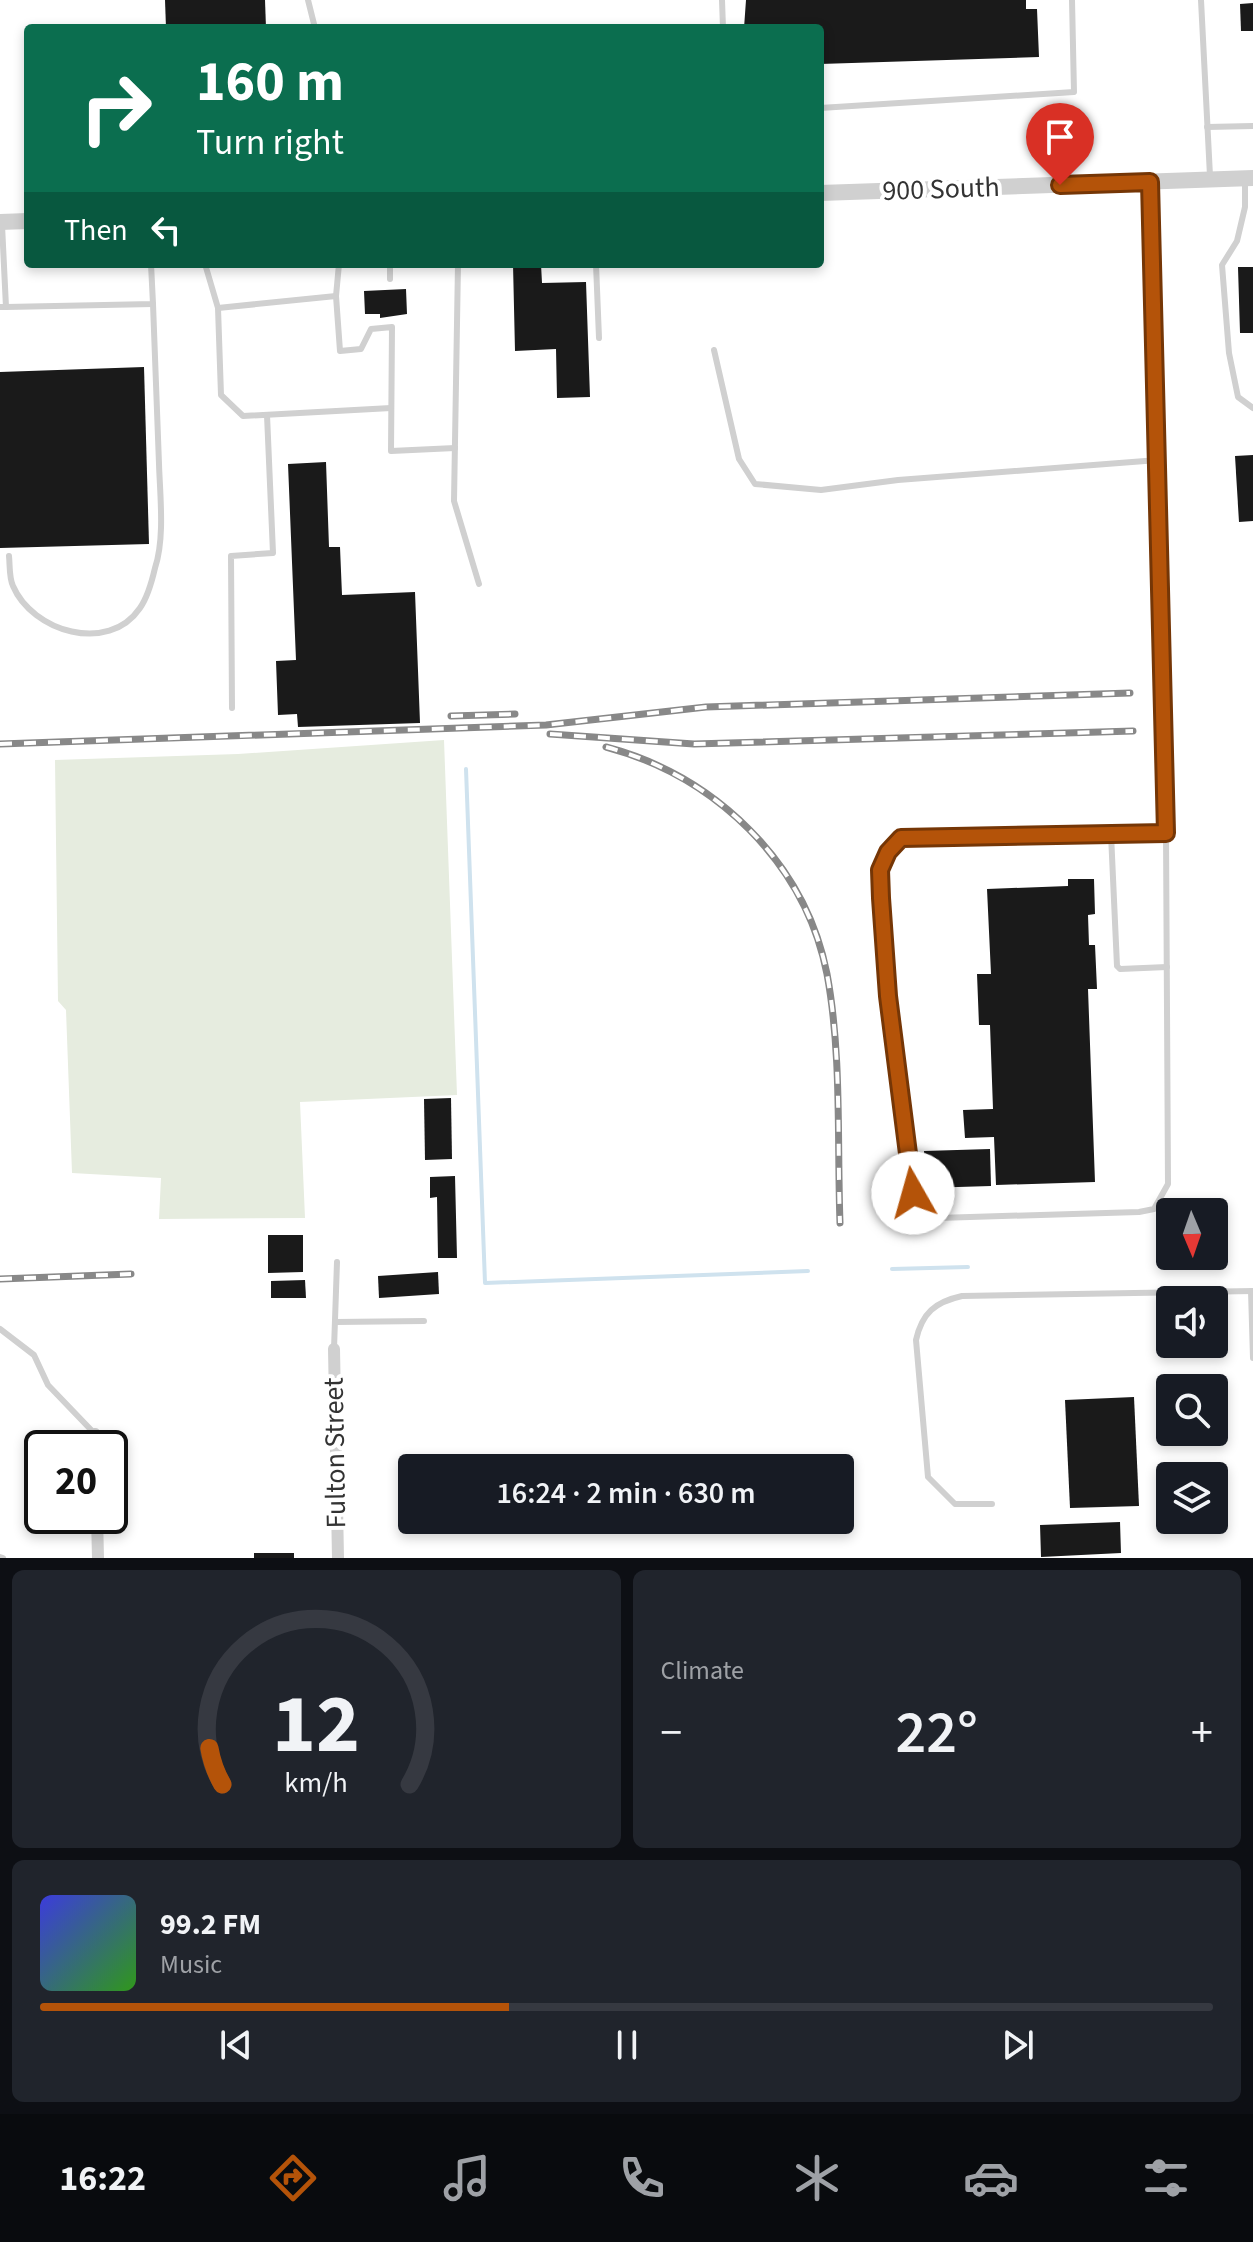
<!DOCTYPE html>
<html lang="en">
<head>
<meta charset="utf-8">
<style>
	:root { --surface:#171b24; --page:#20242c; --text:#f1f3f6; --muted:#9ea1a6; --line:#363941; --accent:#b45309 }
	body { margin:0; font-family:"Source Sans 3",sans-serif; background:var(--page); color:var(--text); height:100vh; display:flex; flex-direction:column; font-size:30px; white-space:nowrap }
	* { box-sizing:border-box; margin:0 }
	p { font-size:26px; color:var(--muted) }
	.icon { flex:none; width:44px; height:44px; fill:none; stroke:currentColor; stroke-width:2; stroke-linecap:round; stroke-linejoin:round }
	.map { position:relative; height:1558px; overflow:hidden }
	.side { display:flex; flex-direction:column; gap:12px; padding:12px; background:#0d0f14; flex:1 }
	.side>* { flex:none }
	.hud { position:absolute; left:24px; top:24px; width:800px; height:244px; border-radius:8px; box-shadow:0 4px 12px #0003; background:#0b6e4f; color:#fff; overflow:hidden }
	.needle { width:52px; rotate:178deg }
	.fabs { position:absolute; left:1156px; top:1198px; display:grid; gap:16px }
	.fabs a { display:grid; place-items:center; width:72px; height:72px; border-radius:8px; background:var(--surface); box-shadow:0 4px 12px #0003; font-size:40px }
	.speed { position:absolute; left:24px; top:1430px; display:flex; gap:16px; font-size:40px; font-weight:700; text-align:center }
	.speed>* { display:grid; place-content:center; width:104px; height:104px; border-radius:50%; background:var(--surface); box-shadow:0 4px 12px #0003; line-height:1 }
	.speed .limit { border:4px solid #111; border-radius:12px; background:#fff; color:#111 }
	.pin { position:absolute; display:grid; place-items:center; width:68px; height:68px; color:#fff; margin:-82px -34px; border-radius:50% 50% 50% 0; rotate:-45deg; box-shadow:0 0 8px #0007 }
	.pin .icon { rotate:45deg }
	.me { position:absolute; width:88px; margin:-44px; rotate:353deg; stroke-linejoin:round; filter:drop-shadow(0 0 6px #0008) }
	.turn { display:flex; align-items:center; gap:28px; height:168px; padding:0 40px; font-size:36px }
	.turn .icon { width:104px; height:104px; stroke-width:2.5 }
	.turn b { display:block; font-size:56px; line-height:68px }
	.then { display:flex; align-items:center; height:76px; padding:0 40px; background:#0003; gap:16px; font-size:30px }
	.big { font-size:60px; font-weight:600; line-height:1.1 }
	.side .tile { flex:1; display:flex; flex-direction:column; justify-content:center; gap:12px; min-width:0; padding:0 28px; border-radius:12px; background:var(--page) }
	.side .dial { align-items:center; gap:0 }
	.dial svg { height:208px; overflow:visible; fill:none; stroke:var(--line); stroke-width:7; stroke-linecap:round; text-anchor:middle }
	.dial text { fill:var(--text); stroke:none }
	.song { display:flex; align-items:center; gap:24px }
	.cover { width:96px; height:96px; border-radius:12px; background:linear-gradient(135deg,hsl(240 70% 55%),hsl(110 70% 35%)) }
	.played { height:8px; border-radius:4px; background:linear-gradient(90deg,var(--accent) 40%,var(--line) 40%) }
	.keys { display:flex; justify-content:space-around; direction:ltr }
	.heat { display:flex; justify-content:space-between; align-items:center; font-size:44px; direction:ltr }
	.side .tiles { flex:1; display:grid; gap:12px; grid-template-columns:1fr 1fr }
	.tile:last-child { grid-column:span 2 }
	.trip { position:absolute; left:398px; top:1454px; width:456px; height:80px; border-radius:8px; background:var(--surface); box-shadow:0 4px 12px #0003; font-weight:600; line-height:80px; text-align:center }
	.dock { display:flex; height:128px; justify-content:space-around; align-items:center; background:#090b0e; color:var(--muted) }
	.dock .icon { width:56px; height:56px }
	.dock .active { color:var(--accent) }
	.dock b { font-size:36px; color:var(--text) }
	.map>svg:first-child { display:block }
</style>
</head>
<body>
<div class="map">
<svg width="1253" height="1558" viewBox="0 0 1253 1558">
	<rect width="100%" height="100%" fill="#fff"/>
	<path fill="#e6ecdf" d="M444,740L457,1095L300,1102L305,1218L159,1219L161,1178L72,1173L66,1010L58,1001L55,760L238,754Z"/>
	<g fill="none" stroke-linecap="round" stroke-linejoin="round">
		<g stroke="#cfe2ee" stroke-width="4">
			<path d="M466,769L485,1283L808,1271"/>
			<path d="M892,1269L968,1267"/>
		</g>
	</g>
	<g fill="#1a1a1a">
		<path d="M165,0H265L266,28H166Z"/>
		<path d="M1026,0V9H1037L1039,57L820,64V28H744L746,0Z"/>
		<path d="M1253,3V31H1241L1240,4Z"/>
		<path d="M513,264H541L542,283L586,282L590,397L557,398L556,349L515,351Z"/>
		<path d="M1238,267H1253V333H1240Z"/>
		<path d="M406,289L407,314L380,318V314H365L364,291Z"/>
		<path d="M144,367L149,544L0,548V372Z"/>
		<path d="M1253,455V521L1239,522L1235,456Z"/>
		<path d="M326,462L329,547H340L342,595L415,592L420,723L298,727L297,714L278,715L276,661L296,660L288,464Z"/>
		<path d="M1068,879H1094L1095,914L1088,915L1089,945H1095L1097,989H1088L1095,1182L996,1185L994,1137L965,1138L963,1110L993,1109L990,1025H979L977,974H991L987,889L1068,886Z"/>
		<path d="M451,1098L452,1159L425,1160L424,1099Z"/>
		<path d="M990,1149L991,1186L925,1188L924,1151Z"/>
		<path d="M455,1176L457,1258H438L437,1197L430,1198V1177Z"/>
		<path d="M268,1235H303V1272L268,1273Z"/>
		<path d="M438,1272L439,1294L379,1298L378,1276Z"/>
		<path d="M305,1280L306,1298H271V1281Z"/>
		<path d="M1134,1397L1139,1506L1070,1508L1065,1400Z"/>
		<path d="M1120,1522L1121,1553L1041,1557L1040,1525Z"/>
		<rect x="254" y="1553" width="40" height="5"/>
	</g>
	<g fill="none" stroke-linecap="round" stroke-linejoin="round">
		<g stroke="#d0d0d0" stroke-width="6">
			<path d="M308,0L315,28"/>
			<path d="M722,0L723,28"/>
			<path d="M1201,0L1210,176"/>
			<path d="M820,108L1074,92L1072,0"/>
			<path d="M1207,127L1253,126"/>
			<path d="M1245,182V207L1237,241L1222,265L1229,353L1238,397L1253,408"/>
			<path d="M1150,185L1166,833L1168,1184L1154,1209L1139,1212L938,1218L925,1214L913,1193L888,996L880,870L888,852L901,838L1166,833"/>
			<path d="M205,264L218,308L336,296L339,264"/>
			<path d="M390,264V279"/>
			<path d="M458,264L454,501L479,584"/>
			<path d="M596,264L599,338"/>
			<path d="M336,296L340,351L361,349L371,329L392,327L391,451L455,448"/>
			<path d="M0,307H6L2,225"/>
			<path d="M6,307L153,304L151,264"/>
			<path d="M218,308L221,395L243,416L391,408"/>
			<path d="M714,350L739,459L755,484L821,490L898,480L1158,460"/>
			<path d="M9,556C10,566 9,578 13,586C32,631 108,655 140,608C147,598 152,581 155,568C165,538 160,496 159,464C157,411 155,358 153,304"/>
			<path d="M232,708L231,556L273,553L267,415"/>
			<path d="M1111,834L1117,966L1120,969L1167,967"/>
			<path d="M1251,1291L1253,1358"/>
			<path d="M336,1322L424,1321"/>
			<path d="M0,1329L34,1355L48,1385L95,1434"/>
			<path d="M334,1349L337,1262"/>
			<path d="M992,1504H955L928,1477L916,1340C922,1313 935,1302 962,1296L1253,1291"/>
			<path d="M0,1557L3,1558"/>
		</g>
		<g stroke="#d0d0d0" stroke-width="12">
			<path d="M334,1349L338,1558"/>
			<path d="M95,1434L96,1448"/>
			<path d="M97,1516L98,1558"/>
		</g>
		<g stroke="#d0d0d0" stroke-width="16">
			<path d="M820,193L1253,178"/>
			<path d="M0,222L28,221"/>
		</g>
		<g stroke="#888" stroke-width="7">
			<g id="rail">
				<path d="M451,716L515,714"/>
				<path d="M550,734L694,744L1133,731"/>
				<path d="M0,744L546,725L706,707L1130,693"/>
				<path d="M606,747C715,776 805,862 827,974C842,1055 837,1142 840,1223"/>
				<path d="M0,1279L131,1274"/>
			</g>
		</g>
		<use href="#rail" stroke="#fff" stroke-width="4" stroke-dasharray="12" stroke-linecap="butt"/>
	</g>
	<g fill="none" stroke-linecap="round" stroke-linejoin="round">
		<g stroke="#753606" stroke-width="20">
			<path id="route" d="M913,1193L888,996L881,898L880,870L888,852L901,838L1166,833L1150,182L1060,185"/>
		</g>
		<use href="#route" stroke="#b45309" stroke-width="14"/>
	</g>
	<g text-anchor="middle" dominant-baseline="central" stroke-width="8" stroke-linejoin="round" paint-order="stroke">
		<g font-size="28" fill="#333" stroke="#fff">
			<text transform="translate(941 189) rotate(-2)">900 South</text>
			<text transform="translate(335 1453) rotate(-91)">Fulton Street</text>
		</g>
	</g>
</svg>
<div class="fabs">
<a><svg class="needle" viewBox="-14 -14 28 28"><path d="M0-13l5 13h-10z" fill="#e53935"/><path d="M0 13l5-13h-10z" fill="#9ea1a6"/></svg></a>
<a><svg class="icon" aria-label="sound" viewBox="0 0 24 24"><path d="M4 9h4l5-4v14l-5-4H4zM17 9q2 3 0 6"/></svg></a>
<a><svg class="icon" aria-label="search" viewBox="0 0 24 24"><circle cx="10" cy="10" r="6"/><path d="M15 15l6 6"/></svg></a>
<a><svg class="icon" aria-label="layers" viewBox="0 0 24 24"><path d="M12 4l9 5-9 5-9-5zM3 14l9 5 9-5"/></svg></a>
</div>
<div class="speed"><div class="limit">20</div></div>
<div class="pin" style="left:1060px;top:185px;background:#d93025"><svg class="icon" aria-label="arrive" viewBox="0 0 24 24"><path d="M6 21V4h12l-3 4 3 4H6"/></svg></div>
<svg class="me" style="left:913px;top:1193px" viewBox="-20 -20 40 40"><circle r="19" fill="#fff"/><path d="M0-13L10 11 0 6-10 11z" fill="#b45309"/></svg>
<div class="trip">16:24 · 2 min · 630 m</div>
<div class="hud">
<div class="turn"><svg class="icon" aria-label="right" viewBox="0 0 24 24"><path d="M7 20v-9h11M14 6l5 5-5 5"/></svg><div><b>160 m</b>Turn right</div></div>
<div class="then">Then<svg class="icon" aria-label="left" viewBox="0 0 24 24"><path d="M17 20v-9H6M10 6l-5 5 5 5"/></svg></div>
</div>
</div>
<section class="side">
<div class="tiles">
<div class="tile dial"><svg viewBox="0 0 100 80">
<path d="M14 69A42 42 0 1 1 86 69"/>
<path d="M14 69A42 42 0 0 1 9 55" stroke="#b45309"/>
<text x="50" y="56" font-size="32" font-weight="700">12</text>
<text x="50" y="72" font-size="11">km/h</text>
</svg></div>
<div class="tile"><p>Climate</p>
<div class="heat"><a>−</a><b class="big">22°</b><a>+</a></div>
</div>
<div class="tile">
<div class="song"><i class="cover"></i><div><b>99.2 FM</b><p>Music</p></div></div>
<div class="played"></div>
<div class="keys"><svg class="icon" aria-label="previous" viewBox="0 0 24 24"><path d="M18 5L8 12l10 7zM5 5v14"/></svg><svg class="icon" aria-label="pause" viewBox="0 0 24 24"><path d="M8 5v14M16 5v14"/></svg><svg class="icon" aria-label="next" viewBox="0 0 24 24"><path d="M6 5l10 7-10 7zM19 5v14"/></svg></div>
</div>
</div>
</section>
<nav class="dock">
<b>16:22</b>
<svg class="icon active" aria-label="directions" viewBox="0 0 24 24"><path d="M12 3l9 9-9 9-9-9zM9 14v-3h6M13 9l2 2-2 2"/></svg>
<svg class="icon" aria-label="music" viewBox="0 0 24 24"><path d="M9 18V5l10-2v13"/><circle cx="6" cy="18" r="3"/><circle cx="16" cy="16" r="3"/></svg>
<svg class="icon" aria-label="phone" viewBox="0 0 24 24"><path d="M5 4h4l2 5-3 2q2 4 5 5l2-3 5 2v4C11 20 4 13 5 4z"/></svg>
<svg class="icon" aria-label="climate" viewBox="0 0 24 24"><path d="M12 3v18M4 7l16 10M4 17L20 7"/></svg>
<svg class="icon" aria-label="car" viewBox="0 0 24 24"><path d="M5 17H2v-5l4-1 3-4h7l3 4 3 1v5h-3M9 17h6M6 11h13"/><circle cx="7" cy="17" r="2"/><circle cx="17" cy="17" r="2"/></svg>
<svg class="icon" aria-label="filters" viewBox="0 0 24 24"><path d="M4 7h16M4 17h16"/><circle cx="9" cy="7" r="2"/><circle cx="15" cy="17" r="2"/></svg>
</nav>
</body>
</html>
